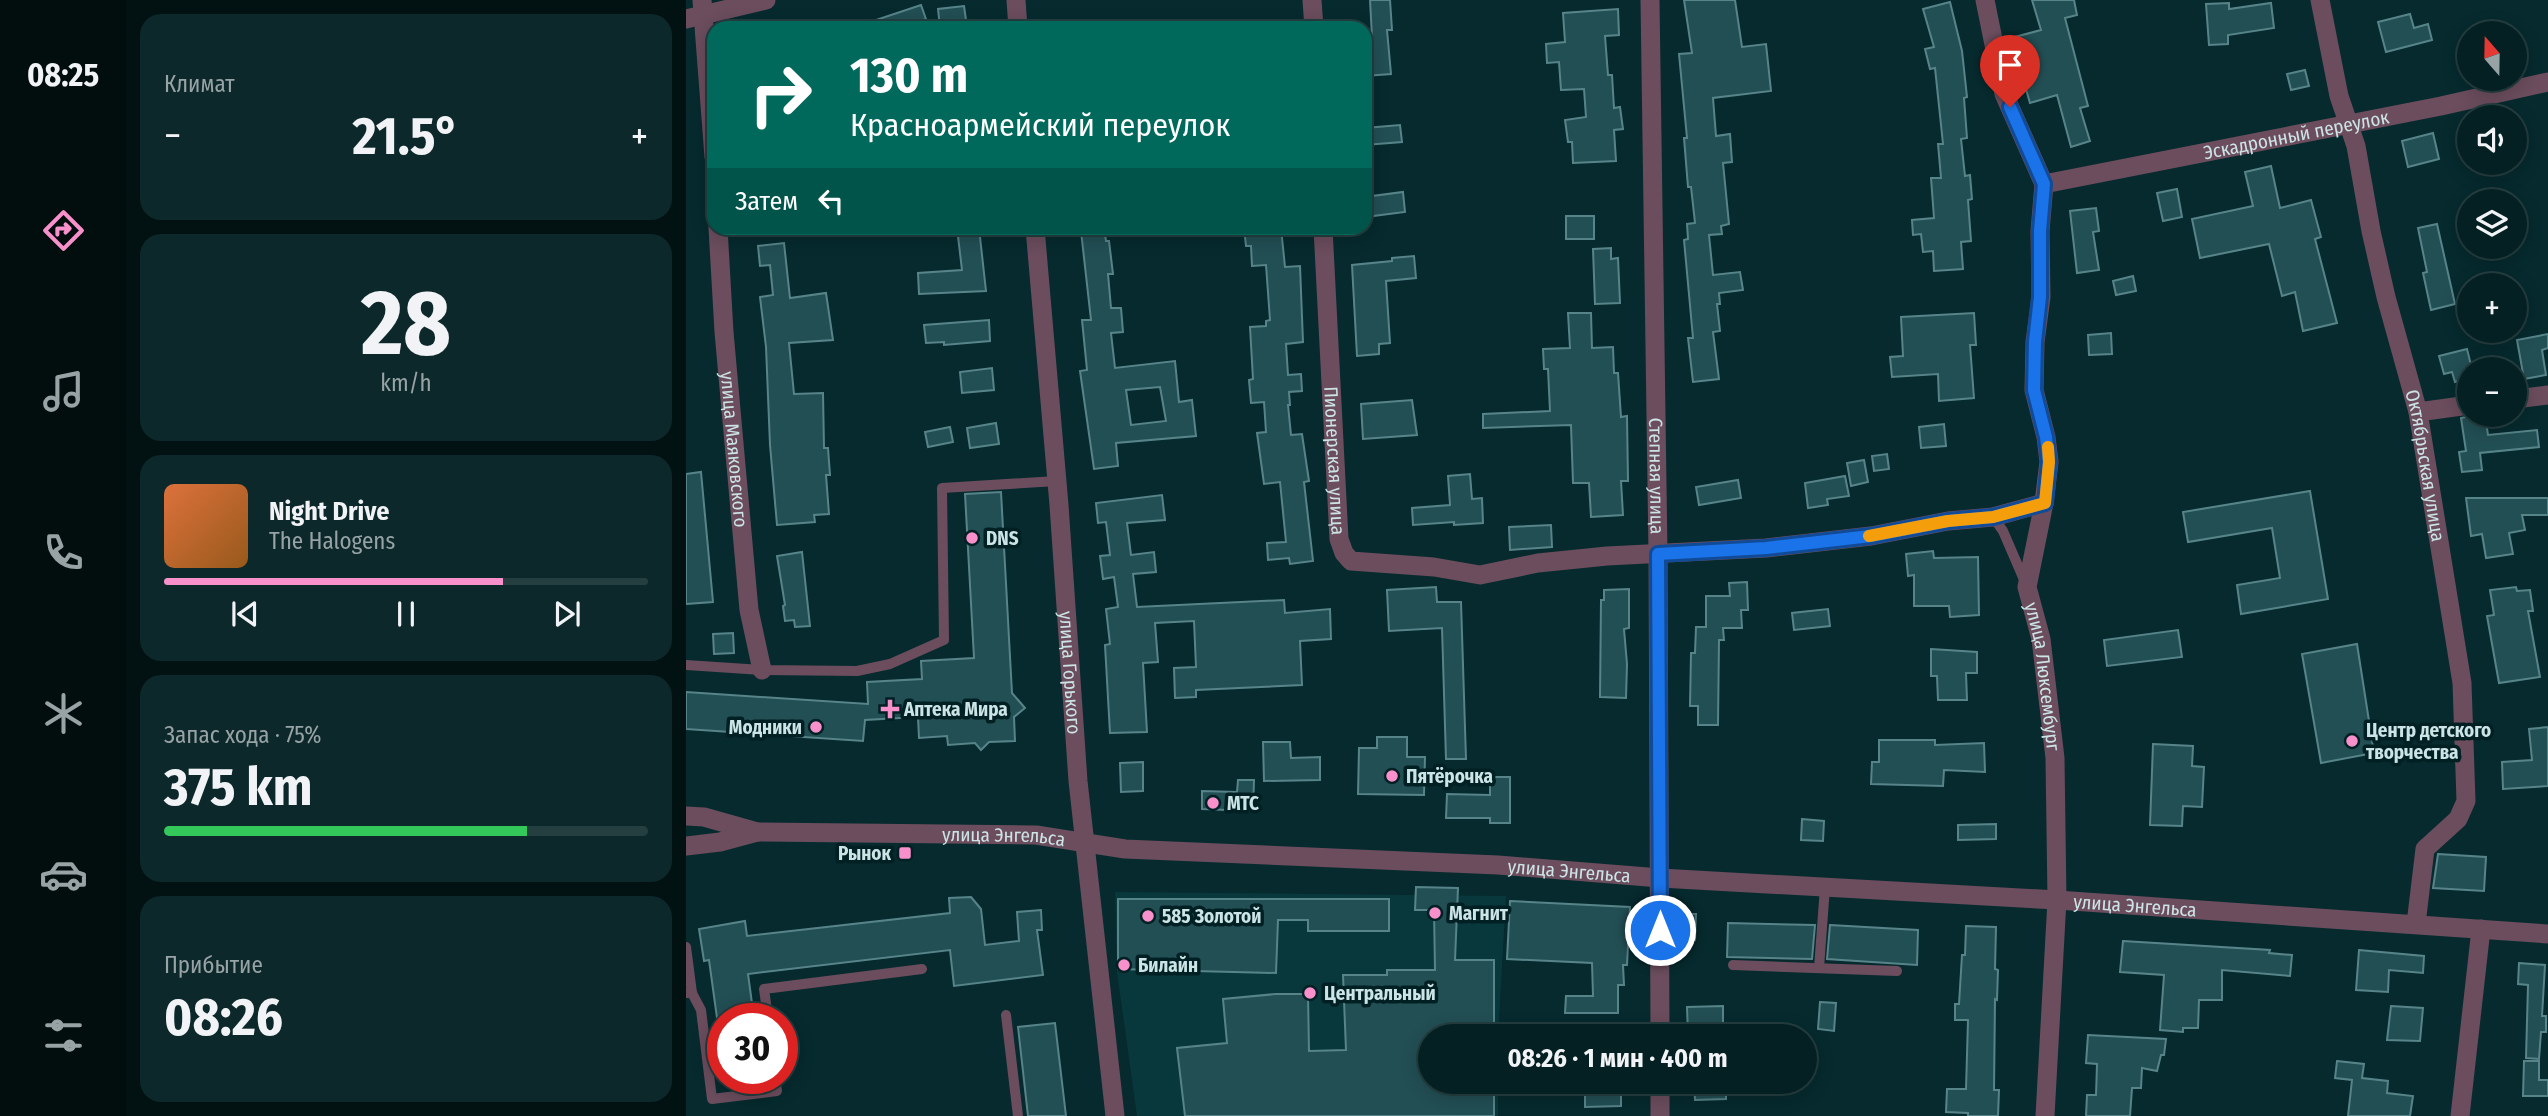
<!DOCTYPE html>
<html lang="ru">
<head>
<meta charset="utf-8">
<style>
	:root { --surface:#042022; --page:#0d282a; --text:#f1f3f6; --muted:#97a3a5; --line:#253e40; --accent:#f890cb }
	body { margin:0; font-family:"Fira Sans Condensed",sans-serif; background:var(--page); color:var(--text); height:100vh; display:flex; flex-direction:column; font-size:26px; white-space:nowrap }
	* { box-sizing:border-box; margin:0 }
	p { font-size:23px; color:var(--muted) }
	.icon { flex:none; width:38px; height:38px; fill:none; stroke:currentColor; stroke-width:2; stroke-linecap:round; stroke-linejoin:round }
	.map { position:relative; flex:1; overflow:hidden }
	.panel { display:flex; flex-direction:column; gap:14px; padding:14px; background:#021213; width:560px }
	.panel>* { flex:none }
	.banner { position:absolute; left:21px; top:21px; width:665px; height:214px; border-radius:21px; box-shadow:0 4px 18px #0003,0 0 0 2px var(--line); background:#00695c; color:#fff; overflow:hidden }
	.needle { width:46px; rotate:340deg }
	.buttons { position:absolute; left:1771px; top:21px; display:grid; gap:14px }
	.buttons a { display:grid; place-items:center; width:70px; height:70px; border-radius:50%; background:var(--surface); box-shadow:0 4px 18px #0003,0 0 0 2px var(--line); font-size:35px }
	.speed { position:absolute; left:21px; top:1003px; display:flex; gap:14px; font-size:35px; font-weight:700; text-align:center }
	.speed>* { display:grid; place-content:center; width:91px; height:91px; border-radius:50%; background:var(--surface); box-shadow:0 4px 18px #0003,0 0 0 2px var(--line); line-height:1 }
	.speed .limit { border:10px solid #d22; background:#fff; color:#111 }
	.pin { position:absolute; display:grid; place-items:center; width:60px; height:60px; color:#fff; margin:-72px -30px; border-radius:50% 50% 50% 0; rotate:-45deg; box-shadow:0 0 7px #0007 }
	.pin .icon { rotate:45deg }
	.me { position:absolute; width:77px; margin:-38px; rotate:0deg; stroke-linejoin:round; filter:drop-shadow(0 0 5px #0008) }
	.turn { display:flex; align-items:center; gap:24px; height:147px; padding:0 28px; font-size:32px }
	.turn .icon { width:91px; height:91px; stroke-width:2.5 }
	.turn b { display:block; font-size:49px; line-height:60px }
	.then { display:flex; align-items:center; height:66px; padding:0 28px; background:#0003; gap:14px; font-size:26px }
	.big { font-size:52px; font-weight:700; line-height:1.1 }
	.panel .tile { flex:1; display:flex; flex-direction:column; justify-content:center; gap:10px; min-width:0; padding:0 24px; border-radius:21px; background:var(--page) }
	.panel .dial { align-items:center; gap:0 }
	.dial b { font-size:91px; line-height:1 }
	.song { display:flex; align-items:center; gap:21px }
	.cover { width:84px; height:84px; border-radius:10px; background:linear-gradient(135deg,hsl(20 70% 55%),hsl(30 70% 35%)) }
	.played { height:7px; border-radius:4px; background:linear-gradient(90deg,var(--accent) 70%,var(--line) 70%) }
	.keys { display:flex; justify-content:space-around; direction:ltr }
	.heat { display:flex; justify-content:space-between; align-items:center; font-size:38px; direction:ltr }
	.charge { height:10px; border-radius:5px; background:linear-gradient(90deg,#34c759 75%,var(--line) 0) }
	.trip { position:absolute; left:732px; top:1024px; width:399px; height:70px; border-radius:35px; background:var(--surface); box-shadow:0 4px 18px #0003,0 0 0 2px var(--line); font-weight:700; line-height:70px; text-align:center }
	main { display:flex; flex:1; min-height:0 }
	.tab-bar { display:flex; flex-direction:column; width:126px; justify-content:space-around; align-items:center; background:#020d0e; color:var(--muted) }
	.tab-bar .icon { width:49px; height:49px }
	.tab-bar .selected { color:var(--accent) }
	.tab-bar b { font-size:32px; color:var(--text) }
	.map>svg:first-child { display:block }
</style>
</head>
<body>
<main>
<nav class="tab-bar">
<b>08:25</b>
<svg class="icon selected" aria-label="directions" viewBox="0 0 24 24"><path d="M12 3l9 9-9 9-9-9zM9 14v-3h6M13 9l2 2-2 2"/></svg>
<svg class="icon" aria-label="music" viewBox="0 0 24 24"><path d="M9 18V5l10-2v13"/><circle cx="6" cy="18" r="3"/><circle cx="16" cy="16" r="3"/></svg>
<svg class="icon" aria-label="phone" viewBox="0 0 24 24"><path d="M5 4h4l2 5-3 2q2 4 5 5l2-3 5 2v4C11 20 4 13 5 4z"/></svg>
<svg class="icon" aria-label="climate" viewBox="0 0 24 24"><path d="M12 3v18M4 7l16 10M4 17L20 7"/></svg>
<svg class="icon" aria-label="car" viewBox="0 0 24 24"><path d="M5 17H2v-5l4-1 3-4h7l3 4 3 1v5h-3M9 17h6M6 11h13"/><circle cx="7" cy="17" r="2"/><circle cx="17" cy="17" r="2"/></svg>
<svg class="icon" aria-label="filters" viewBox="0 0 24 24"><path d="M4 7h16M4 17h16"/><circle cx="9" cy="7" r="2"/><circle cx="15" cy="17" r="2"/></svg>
</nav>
<section class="panel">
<div class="tile"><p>Климат</p>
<div class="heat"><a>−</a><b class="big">21.5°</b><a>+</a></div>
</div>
<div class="tile dial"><b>28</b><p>km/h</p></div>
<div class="tile">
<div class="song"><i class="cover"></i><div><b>Night Drive</b><p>The Halogens</p></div></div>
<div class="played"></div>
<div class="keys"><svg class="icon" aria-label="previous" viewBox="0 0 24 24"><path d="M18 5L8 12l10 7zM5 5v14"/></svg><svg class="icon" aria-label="pause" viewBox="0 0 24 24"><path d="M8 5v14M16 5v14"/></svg><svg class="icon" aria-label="next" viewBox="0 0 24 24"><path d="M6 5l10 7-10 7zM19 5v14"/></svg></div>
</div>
<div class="tile"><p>Запас хода · 75%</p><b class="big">375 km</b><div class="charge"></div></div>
<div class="tile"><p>Прибытие</p><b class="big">08:26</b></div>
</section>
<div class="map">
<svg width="1862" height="1116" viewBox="0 0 1862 1116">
	<rect width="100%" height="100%" fill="#062a2e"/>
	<path fill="#09383c" d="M429,892L820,896L812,1036H744V1082H812V1116H451L431,972Z"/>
	<g fill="#224f54" stroke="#578489" stroke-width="2" fill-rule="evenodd">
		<path d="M684,0H704L706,30H701L705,74L679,76V56L687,55Z"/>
		<path d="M998,0H1049L1056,47L1080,44L1085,91L1027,98L1030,136L1044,134L1046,162L1037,163L1043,224L1035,226L1036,234L1023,235L1027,275L1054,272L1057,290L1033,293L1034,304H1031L1034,331L1027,332L1033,379L1007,382L1002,338H1007L998,240L1002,239L1001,224L1009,223L1005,187H1002L998,138H1001L993,54L1006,53Z"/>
		<path d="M1346,0H1388L1391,15L1379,18L1402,106L1394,108L1404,141L1385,147L1371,95L1344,103L1325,38L1355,30Z"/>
		<path d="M1264,2L1276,51L1281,97L1278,98L1281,138L1275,139L1279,176L1284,175L1286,199L1282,200L1285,241L1275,242L1277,269L1248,271L1247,251L1237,252L1235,234L1227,235L1226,220L1248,218L1245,178H1255L1252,144H1257L1249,68L1244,69L1239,49L1248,47L1237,9Z"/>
		<path d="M1543,3V9L1585,3L1588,28L1542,35V44L1523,45L1520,4Z"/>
		<path d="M235,5L240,19L213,28H175V25Z"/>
		<path d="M278,6L281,27L254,28L252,9Z"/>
		<path d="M932,9L933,35L919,36L922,75H926L928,108L934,107L937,129L928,130L930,161L887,163L886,142H882L879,120L900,117L898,89L875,90L873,62L861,63L860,44L879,42L877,13Z"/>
		<path d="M1724,14L1728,28L1742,24L1746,40L1700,52L1692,22Z"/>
		<path d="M1619,70L1623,86L1605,90L1601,74Z"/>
		<path d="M714,125L716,142L679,145V128Z"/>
		<path d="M1747,133L1753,159L1722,167L1716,141Z"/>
		<path d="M1585,166L1594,208L1625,200L1635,237L1629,239L1651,323L1617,331L1609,292L1596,296L1583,244L1514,258L1506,219L1567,206L1559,172Z"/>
		<path d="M1491,189L1496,217L1477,221L1471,193Z"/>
		<path d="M717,192L719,212L679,217V197Z"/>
		<path d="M1410,208L1413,231L1407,232L1413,270L1391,273L1384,211Z"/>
		<rect x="880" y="216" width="28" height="23"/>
		<path d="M1751,224L1769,304L1745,310L1737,273L1741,272L1732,228Z"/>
		<path d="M271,228H293L300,291L233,294L232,273L276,270Z"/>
		<path d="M418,228L420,241H423L427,274H422L425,308H435L437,332L425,333L429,368L489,361L493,402L506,400L510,436L430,443L432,466L408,469L394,371L401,370L396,320H405L395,231ZM474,387L480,421L445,425L440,390Z"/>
		<path d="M558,228H595L599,267L614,266L617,342L600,344L602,375L615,374L616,391L603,392L604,405H602L605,435L616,434L623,481L618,482L627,561L604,564L603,558L582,560L581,543L600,542L594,482L578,484L571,433L580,432L578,402L565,403L563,380L567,379L564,327L580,326V321L584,320L580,265L566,266L565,246H560Z"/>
		<path d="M98,243L104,298L140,293L147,340L103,343L108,394L137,393L138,448H142L144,475H140L143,514L128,515L129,522L91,525L84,445L80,347L74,297L87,295L84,265L74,266L72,246Z"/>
		<path d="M925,248V259L932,258L934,303L909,304L907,249Z"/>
		<path d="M728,256L730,278L700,281L704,343L693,344V354L671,356L666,265L706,261V258Z"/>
		<path d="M1447,276L1450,291L1430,295L1427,281Z"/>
		<path d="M882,313H905L906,348L927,347L928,373H932L935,417L941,416L942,481H935L937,515L905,517L903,483H887L885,425L797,428V414L864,411L862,369H858L857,349L884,348Z"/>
		<path d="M1288,313L1290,345H1284L1288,398L1253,401L1252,374L1206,377L1204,357L1217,356L1215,317Z"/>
		<path d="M303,320L304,341L258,345V342L240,343L238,325Z"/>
		<path d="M1425,333L1426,354L1403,355L1402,335Z"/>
		<path d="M1862,334V348L1856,350L1860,375L1838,379L1831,340Z"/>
		<path d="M1781,349L1786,369H1783V378L1769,382L1766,372L1758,374L1753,356Z"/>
		<path d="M306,368L308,390L276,393L274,372Z"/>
		<path d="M726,400L731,435L677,439L675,404Z"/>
		<path d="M1790,415H1799L1802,435L1851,430L1853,447L1794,453L1796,470L1776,472L1773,452L1780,451L1775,418Z"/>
		<path d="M310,423L313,444L284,448L281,428Z"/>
		<path d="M1258,424L1260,446L1235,448L1233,427Z"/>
		<path d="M264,427L267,442L242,447L239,432Z"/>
		<path d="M1201,454L1203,469L1188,471L1186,456Z"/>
		<path d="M1178,460L1182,482L1165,486L1161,463Z"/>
		<path d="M15,472L27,602L0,604V474Z"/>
		<path d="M784,474L786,499L796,498L797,523L768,525V522L727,525L726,508L764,505L762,476Z"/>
		<path d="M1159,476L1163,496L1141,499L1142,505L1122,508L1119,483Z"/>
		<path d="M1052,480L1055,498L1013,505L1010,487Z"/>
		<path d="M1624,491L1642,599L1555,614L1551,585L1594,578L1586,528L1502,542L1497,512Z"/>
		<path d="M315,492L326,693L339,708L328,717L329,741L303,742L295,750L289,743L262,745L261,736L233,738L232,717L179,720L177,741L0,729V692L182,704L181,682L236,679L235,661L288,658L279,494Z"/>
		<path d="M476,495L479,520L441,523L445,555L468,552L470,572L447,574L451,607L598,600L599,613L644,609L645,639L614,641L616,685L510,690V697L489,698L488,668L510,667L508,621L469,623L472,662L457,663L461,732L424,733L419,645L424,644L420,609L432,607L428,577L417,579L414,556L424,555L420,522L412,523L410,503Z"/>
		<path d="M1780,498H1862V515H1836L1839,530L1823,533L1827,554L1800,558L1796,534L1785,536Z"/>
		<path d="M865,525L866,547L824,550L823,527Z"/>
		<path d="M1247,551L1248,558L1292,557L1293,615L1264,617L1263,606H1228V575L1222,576L1220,554Z"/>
		<path d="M116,552L124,626L109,627L108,620L99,621L97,606L99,605L91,556Z"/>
		<path d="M1061,582L1062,610H1055L1056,628H1037L1038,640H1033L1032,725H1012V706H1004L1005,653H1009L1010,627H1020V596H1044L1043,583Z"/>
		<path d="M750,587L751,602H775L780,759H760L756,628L703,631L701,590Z"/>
		<path d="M1830,587L1831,591L1844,590L1847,611H1842L1854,677L1813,683L1801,616L1808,615L1804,590Z"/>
		<path d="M943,589V628L938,629L941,664L940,698L914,697L915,600H918V590Z"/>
		<path d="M1142,609L1144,626L1108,630L1106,613Z"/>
		<path d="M1492,630L1496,657L1421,666L1418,640Z"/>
		<path d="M47,633L48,653L28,654L27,634Z"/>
		<path d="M1671,644L1688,753L1635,763L1616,654Z"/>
		<path d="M1245,649L1291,652V673H1280L1281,700H1252L1251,676H1245Z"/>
		<path d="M1862,727V786L1817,789L1816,762L1846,760L1843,729Z"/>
		<path d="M691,737H721V757H739L738,795L672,794L673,748H691Z"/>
		<path d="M1193,740H1249V745L1298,743L1299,772L1258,770L1257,786L1185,784L1186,762H1193Z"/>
		<path d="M577,742H604L605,758L634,757V780L578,781Z"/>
		<path d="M1467,744L1507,746L1506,766L1518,767L1516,807L1497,806L1496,826L1464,825Z"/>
		<path d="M457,762V791L435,792L434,763Z"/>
		<path d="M804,777H824V823H804V818H760L761,794L804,795Z"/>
		<path d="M552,780H568L567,811L516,809V791L551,792Z"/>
		<path d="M1116,819L1138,821L1137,841L1115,840Z"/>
		<path d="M1310,824V839L1272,840V825Z"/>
		<path d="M1752,854L1800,857L1798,891L1747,888Z"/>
		<path d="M730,887L772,888L769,960H808V1036H744V1082H808V1116H499L491,1048L541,1043L537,999L590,994H622L623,1051L660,1050L657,975H701V970H749L748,910H729Z"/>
		<path d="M285,897L295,909L299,945L333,941L331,912L355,910L356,930H351L357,975L268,986L264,950L62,974L68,1018H31L23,960L18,961L13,929L59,921L61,936L264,913L263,898Z"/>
		<path d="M432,899H703V931H622V920H592L590,973L432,969Z"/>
		<path d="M824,901L944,907L941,965H937L938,985H932V1013H879L880,996H907L906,963L821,959Z"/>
		<path d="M989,914H1010L1009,940H988Z"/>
		<path d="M1042,923L1129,925L1126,959L1041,957Z"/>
		<path d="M1144,925L1232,930L1231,965L1141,959Z"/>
		<path d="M1280,926L1310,927L1309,969L1312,970L1311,1000L1309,999L1308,1090H1313L1312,1116H1282V1113L1260,1112L1261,1089H1280L1282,1020H1269V1004H1273L1276,955H1279Z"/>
		<path d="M1437,941L1584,950L1583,953L1606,955L1604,976L1536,970V1000H1513L1512,1028H1497V1032L1474,1030L1478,975L1434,972Z"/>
		<path d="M1673,950L1738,956L1737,973L1703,970L1702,992L1670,990Z"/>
		<path d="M1833,963L1859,965L1856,1016H1860V1032H1855L1853,1059L1840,1058L1842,985L1832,984Z"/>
		<path d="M1134,1002L1150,1003L1148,1031L1132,1029Z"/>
		<path d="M1037,1006V1036H1002L1001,1007Z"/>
		<path d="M1705,1006L1737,1008L1734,1041L1701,1040Z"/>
		<path d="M369,1023L380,1116H342L332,1027Z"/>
		<path d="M1402,1035L1480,1039L1478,1055H1475L1471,1071L1456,1068L1455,1088H1446L1444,1116H1400L1401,1095H1410L1411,1064L1400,1063Z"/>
		<path d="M1651,1061L1678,1064L1676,1078L1702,1081L1701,1093L1727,1096L1724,1116H1662L1666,1080L1649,1078Z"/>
		<path d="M1838,1061H1853V1080H1862V1096H1837Z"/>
		<path d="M908,1082H927V1091H935V1106L899,1107V1092H908Z"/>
		<path d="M1040,1083V1099L1009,1100L1008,1084Z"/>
	</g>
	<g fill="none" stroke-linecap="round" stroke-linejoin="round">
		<g stroke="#6b4d5d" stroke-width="10">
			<path d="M1307,517L1317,531L1339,582"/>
			<path d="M0,665L76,670L171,671L204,664L258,640L256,488L371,481"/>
			<path d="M0,947L6,993H1"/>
			<path d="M1047,965L1211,971"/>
			<path d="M1133,968L1139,887"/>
			<path d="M6,993L15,1010L26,1099L91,1091L89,1078"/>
			<path d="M320,1015L332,1116"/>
			<path d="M82,1018L78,989L236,969"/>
		</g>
		<g stroke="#6b4d5d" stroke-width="19">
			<path d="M16,0L28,157"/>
			<path d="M626,0L628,28"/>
			<path id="s1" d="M964,0L972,554L974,1036"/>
			<path id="s2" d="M1299,0L1318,94L1358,184L1354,231L1355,297L1349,342L1348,390L1360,437L1363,462L1358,503L1341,587L1355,639L1369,758L1371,900L1359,1116"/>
			<path id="s3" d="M1634,0L1653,96L1670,146L1685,231L1700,297L1732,412L1776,683L1780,801L1772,819L1739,849L1730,924"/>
			<path d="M0,19L80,0"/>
			<path id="s4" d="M1358,184L1755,106L1862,82"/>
			<path id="s5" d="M32,228L38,332L63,610L76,670"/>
			<path id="s6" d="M637,228L653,539L658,553L665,561L748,567L794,575L852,563L921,556L1080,548L1185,536L1262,521L1307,517L1358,503"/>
			<path d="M1829,399L1862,395"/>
			<path d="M1732,412L1783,405"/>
			<path d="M974,1116V1082"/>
			<path d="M1774,1116L1795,929"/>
		</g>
		<g stroke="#6b4d5d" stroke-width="19">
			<path d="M330,0L332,28"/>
			<path id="s7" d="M349,228L373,505L392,781L429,1116"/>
			<path id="s8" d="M0,816L18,817L71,832L350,835L439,849L812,865L974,878L1371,900L1862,934"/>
			<path d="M0,846L34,842L71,832"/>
		</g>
	</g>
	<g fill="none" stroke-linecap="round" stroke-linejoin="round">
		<g stroke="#114b97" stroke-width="18">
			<path id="route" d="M974,930L972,554L1080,548L1185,536L1262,521L1307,517L1359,503L1363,462L1360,437L1348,390L1349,342L1354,297V231L1358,184L1324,107"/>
		</g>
		<use href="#route" stroke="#1a73e8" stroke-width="12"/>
		<path stroke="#f59e0b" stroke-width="12" d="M1183,536L1262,521L1307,517L1359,503L1363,462L1362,447"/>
	</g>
	<g fill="#f890cb" stroke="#002024" stroke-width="2.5">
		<circle cx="286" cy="538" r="7"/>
		<path d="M200.5 698.5h7v7h7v7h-7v7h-7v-7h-7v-7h7z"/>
		<circle cx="130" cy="727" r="7"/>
		<circle cx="1666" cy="741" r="7"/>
		<circle cx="706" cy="776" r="7"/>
		<circle cx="527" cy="803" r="7"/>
		<rect x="212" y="846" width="14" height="14" rx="3.5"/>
		<circle cx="749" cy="913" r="7"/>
		<circle cx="462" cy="916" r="7"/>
		<circle cx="438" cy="965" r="7"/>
		<circle cx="624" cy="993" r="7"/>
	</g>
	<g text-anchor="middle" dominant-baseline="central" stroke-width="7" stroke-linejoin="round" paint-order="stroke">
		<g font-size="19" fill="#cce4e6" stroke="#002024">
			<text stroke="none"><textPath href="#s4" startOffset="257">Эскадронный переулок</textPath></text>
			<text stroke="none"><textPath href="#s5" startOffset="222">улица Маяковского</textPath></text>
			<text stroke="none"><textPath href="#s6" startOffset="233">Пионерская улица</textPath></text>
			<text stroke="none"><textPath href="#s3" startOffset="478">Октябрьская улица</textPath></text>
			<text stroke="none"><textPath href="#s1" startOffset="476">Степная улица</textPath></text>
			<text stroke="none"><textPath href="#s7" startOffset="446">улица Горького</textPath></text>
			<text stroke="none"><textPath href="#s2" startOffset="693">улица Люксембург</textPath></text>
			<text stroke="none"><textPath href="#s8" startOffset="320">улица Энгельса</textPath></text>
			<text stroke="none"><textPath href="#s8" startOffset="887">улица Энгельса</textPath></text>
			<text stroke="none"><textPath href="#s8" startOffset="1454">улица Энгельса</textPath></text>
		</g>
		<g font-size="19" font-weight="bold" fill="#cce4e6" stroke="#002024" text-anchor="start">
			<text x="300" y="538">DNS</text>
			<text x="218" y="709">Аптека Мира</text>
			<text x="116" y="727" text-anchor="end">Модники</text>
			<text x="1680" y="730">Центр детского<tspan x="1680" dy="22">творчества</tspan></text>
			<text x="720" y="776">Пятёрочка</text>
			<text x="541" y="803">МТС</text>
			<text x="205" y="853" text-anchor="end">Рынок</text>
			<text x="763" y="913">Магнит</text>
			<text x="476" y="916">585 Золотой</text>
			<text x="452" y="965">Билайн</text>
			<text x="638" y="993">Центральный</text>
		</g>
	</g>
</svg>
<div class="buttons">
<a><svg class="needle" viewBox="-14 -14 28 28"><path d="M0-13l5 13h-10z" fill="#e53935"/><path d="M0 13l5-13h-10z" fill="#97a3a5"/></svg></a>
<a><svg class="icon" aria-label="sound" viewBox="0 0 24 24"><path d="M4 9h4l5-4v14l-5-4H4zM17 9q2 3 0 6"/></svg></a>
<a><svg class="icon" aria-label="layers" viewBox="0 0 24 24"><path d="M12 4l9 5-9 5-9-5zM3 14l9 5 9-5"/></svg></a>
<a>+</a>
<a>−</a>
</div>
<div class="speed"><div class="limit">30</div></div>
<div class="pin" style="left:1324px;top:107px;background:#d93025"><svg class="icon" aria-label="arrive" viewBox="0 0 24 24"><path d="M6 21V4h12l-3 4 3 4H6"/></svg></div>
<svg class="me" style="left:974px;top:930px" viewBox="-20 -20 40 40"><circle r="17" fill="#1a73e8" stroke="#fff" stroke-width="3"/><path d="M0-11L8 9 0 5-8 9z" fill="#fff"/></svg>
<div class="trip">08:26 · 1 мин · 400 m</div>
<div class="banner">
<div class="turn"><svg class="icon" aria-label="right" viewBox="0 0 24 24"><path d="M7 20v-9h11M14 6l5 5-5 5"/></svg><div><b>130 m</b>Красноармейский переулок</div></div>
<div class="then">Затем<svg class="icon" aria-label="left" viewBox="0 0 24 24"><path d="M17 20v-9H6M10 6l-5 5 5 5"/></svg></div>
</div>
</div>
</main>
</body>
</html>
